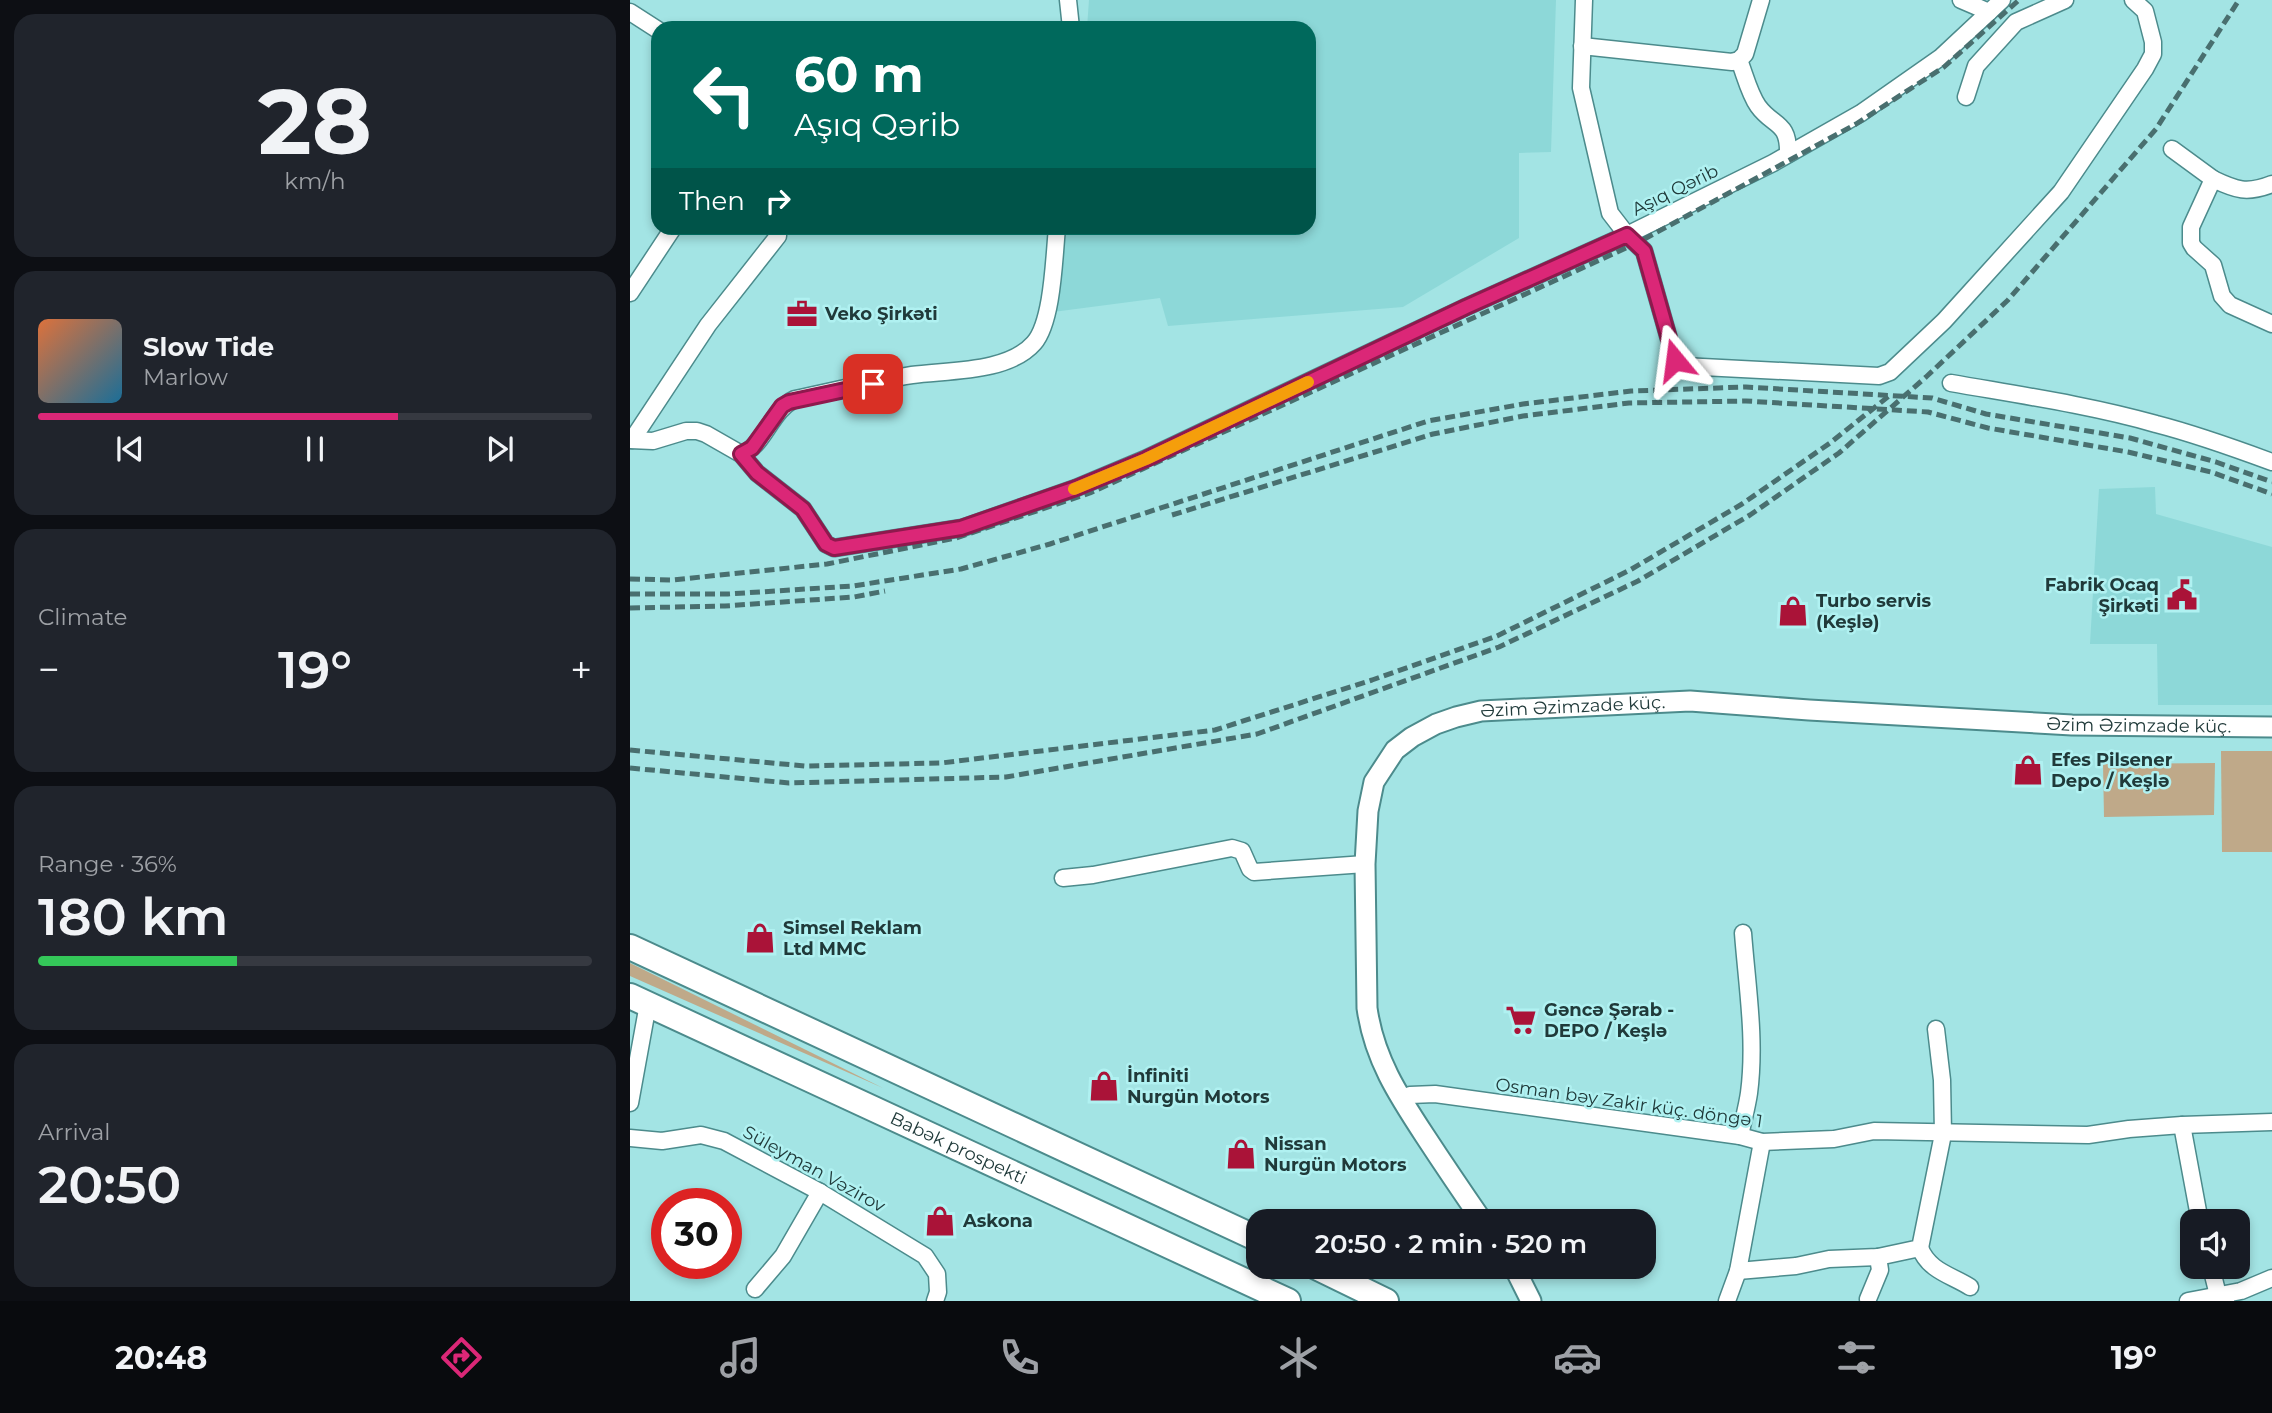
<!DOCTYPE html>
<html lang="en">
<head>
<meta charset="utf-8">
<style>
	:root { --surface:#171b24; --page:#20242c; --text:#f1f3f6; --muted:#9ea1a6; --line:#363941; --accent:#db2777 }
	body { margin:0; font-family:Montserrat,sans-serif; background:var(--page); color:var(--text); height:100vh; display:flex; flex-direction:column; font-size:26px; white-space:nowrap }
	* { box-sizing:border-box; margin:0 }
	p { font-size:23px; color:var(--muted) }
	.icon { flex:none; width:38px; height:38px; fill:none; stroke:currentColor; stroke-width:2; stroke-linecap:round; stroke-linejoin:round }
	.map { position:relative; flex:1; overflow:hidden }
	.side { display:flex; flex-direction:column; gap:14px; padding:14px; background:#0d0f14; width:630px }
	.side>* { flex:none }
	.guide { position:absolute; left:21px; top:21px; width:665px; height:214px; border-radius:21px; box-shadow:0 4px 10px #0003; background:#00695c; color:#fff; overflow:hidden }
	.fabs { position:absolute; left:1550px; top:1209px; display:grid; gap:14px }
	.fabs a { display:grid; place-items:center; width:70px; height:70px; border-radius:14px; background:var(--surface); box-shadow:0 4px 10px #0003; font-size:35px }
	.speed { position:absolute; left:21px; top:1188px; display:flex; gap:14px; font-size:35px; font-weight:700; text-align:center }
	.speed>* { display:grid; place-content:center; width:91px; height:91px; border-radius:50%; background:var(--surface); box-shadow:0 4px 10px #0003; line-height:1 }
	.speed .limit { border:10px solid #d22; background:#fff; color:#111 }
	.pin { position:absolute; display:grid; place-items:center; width:60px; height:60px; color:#fff; margin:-30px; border-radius:14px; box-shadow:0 4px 10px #0006 }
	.me { position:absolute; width:77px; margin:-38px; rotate:344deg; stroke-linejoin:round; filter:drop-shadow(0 0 5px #0008) }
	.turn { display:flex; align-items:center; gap:24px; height:147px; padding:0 28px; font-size:32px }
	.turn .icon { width:91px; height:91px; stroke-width:2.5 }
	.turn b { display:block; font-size:49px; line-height:60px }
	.then { display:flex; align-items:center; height:66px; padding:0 28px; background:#0003; gap:14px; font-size:26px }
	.big { font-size:52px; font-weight:600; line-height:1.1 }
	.side .card { flex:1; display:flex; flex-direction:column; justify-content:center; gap:10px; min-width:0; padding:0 24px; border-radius:21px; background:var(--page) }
	.side .dial { align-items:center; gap:0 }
	.dial b { font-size:91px; line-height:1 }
	.song { display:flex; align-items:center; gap:21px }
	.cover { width:84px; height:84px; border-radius:10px; background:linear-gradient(135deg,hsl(20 70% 55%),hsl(200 70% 35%)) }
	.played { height:7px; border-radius:4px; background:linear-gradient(90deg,var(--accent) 65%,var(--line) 65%) }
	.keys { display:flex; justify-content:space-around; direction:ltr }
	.heat { display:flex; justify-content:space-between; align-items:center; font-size:38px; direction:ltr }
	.charge { height:10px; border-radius:5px; background:linear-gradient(90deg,#34c759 36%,var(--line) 0) }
	.trip { position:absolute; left:616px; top:1209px; width:410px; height:70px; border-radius:21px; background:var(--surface); box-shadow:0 4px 10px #0003; font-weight:600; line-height:70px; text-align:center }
	.tab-bar { display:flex; height:112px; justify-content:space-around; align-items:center; background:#090b0e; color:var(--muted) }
	.tab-bar .icon { width:49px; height:49px }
	.tab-bar .on { color:var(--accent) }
	.tab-bar b { font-size:32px; color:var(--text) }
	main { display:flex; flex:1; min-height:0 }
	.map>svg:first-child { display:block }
</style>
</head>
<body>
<main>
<section class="side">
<div class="card dial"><b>28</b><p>km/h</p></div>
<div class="card">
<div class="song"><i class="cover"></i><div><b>Slow Tide</b><p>Marlow</p></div></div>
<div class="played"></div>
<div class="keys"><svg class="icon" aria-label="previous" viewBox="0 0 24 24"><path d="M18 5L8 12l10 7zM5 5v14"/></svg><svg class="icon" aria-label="pause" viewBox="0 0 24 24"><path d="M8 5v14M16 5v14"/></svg><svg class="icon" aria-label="next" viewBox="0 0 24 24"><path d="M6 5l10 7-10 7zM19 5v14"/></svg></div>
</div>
<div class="card"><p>Climate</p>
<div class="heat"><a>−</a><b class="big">19°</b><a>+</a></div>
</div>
<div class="card"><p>Range · 36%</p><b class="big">180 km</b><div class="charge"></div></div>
<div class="card"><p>Arrival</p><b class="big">20:50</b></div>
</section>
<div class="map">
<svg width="1642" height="1301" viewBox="0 0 1642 1301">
	<rect width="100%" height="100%" fill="#a3e4e4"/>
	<g fill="#8dd8d8">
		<path d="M459,0H926L921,152L889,153V238L773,307L538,326L530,298L423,312L432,228H679V28H457Z"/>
		<path d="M1525,487L1526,514L1642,547V705H1528L1527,644H1460L1469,489Z"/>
	</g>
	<g fill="#bfa989">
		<path d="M1591,751H1642V852H1592Z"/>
		<path d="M1585,763L1584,815L1474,817L1473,764Z"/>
		<path d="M0,963L253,1088L0,976Z"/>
	</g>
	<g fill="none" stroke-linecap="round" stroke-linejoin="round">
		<g stroke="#4c8b8c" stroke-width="19">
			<g id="minor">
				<path d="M438,0L441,28"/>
				<path d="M954,0L951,88L980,213L997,235L1014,251L1045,360L1053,366L1249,376L1260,372L1314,321L1431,192L1515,69L1523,54V42L1515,11L1503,0"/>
				<path d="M1331,0L1359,12"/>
				<path d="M0,12L28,30"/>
				<path d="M952,46L1102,62L1109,60L1115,54L1131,0"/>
				<path d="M1109,60C1115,75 1119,93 1128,106C1143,127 1159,121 1158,154"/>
				<path d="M1336,97L1346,66L1386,22L1435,0"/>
				<path d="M1542,149L1583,179"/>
				<path d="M1642,184C1617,194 1606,190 1583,179L1561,227V243L1564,248L1583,265L1592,296L1600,305L1642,324"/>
				<path d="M0,293L43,228"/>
				<path d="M1321,383C1389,395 1459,405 1526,424C1565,434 1604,448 1642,462"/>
				<path d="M0,440L23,441L56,431H67L76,434L111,454L127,473L173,509L196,544L204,548L332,528L446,488L515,459L836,307L997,235L1143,163L1231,113L1311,57L1372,0"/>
				<path d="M2,440L78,325L148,236L147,228"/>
				<path d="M111,454C133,448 141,410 165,399C204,391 243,381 282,375C318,370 378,373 404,343C423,321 424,256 427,228"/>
				<path d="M433,878L463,875L602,848L612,851L620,869L624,872L735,864"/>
				<path d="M771,1099L780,1095L805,1094L1110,1136L1132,1142L1204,1139L1244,1131L1458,1135L1499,1129L1552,1125L1642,1122"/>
				<path d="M0,1103L18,1004"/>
				<path d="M1552,1125L1570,1222"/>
				<path d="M1110,1136C1113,1121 1117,1107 1119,1093C1126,1040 1117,986 1113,933"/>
				<path d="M0,1138L32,1141L71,1135L94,1141L190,1192L295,1256L307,1274L308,1292L305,1301"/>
				<path d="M1290,1248C1299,1271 1321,1275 1340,1287"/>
				<path d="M1581,1267L1588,1295L1596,1301"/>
				<path d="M1108,1271L1166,1266L1199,1259L1248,1257L1290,1248L1313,1134L1312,1080L1306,1029"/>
				<path d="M125,1289L153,1256L190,1192"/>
				<path d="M1238,1299L1250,1270L1248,1257"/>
				<path d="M1097,1301L1108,1271L1132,1142"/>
				<path d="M1558,1301L1611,1291L1642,1278"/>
			</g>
		</g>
		<g stroke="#4c8b8c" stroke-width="23">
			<g id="tertiary">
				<path id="s1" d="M853,1222C833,1193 814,1165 795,1136C768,1095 744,1058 737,1008L735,864L738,811L744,782L765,750L782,737L806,724L826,717L851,711L1060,701L1179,710L1442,725L1642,727"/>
				<path d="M884,1267L901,1301"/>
			</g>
		</g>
		<g stroke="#4c8b8c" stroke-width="28">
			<g id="primary">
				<path d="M0,947L628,1239"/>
				<path id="s2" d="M0,996L658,1301"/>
				<path d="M686,1267L756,1301"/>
			</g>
		</g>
		<use href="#minor" stroke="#fff" stroke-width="16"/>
		<use href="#tertiary" stroke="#fff" stroke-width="19"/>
		<use href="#primary" stroke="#fff" stroke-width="24"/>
		<g stroke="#496f6f" stroke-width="5" stroke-dasharray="10 5" stroke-linecap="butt">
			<path d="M542,515L803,434L893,416L999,403L1116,401L1298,412L1358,428L1498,452L1581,472L1642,494"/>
			<path d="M0,579L42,580L197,564L326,538L460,493L1007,243L1226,124L1314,67L1389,0"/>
			<path d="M0,594H98L223,586L331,569L420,544L798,421L893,404L1001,391L1116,387L1302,398L1356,414L1500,438L1586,462L1642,482"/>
			<path d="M0,608L95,606L224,597L255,591"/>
			<path d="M0,750L175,766L311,763L585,730L742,680L867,636L1000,570L1112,504L1200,443L1259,396"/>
			<path d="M0,768L159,783L376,777L627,734L869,647L1008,581L1120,515L1209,453L1296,377L1378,300L1526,129L1609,0"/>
		</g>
	</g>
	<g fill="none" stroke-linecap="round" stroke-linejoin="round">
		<g stroke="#8e194d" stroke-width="18">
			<path id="route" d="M243,384L159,402L152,406L122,448L111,454L127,473L173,509L196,544L204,548L331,528L446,488L516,459L836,307L997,235L1014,251L1045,360"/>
		</g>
		<use href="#route" stroke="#db2777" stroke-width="12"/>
		<path stroke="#f59e0b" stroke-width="12" d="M444,489L516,459L678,382"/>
	</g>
	<defs>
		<g id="office-bare" transform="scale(2.415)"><path d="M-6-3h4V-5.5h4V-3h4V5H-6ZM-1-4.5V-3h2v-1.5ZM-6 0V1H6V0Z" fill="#aa1338" stroke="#b0f1f1" stroke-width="2.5" paint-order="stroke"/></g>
		<g id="civic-bare" transform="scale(2.415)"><path d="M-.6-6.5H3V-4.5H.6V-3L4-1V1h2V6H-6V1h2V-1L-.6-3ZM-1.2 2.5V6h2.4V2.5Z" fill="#aa1338" stroke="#b0f1f1" stroke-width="2.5" paint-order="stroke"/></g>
		<g id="shop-bare" transform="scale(2.415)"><path d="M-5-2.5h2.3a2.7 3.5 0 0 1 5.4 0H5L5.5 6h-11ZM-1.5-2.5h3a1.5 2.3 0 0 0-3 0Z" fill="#aa1338" stroke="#b0f1f1" stroke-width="2.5" paint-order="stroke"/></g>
		<g id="supermarket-bare" transform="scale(2.415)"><path d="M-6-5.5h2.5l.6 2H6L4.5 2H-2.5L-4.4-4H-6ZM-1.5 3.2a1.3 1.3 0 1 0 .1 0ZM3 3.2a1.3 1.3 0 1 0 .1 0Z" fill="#aa1338" stroke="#b0f1f1" stroke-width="2.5" paint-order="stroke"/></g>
	</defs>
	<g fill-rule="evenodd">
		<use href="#office-bare" x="172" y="314"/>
		<use href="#civic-bare" x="1552" y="595"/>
		<use href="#shop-bare" x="1163" y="611"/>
		<use href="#shop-bare" x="1398" y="770"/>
		<use href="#shop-bare" x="130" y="938"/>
		<use href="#supermarket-bare" x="891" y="1020"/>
		<use href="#shop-bare" x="474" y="1086"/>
		<use href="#shop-bare" x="611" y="1154"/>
		<use href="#shop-bare" x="310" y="1221"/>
	</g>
	<g text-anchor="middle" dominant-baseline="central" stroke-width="5" stroke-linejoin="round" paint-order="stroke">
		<g font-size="18" fill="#203a3a" stroke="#b0f1f1">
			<text transform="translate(1045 190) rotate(-26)">Aşıq Qərib</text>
			<text stroke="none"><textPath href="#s1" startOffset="698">Əzim Əzimzade küç.</textPath></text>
			<text stroke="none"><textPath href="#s1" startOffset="1265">Əzim Əzimzade küç.</textPath></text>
			<text transform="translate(999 1103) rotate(8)">Osman bəy Zakir küç. döngə 1</text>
			<text stroke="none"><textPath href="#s2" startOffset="362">Babək prospekti</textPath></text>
			<text transform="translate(184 1169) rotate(29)">Süleyman Vəzirov</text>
		</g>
		<g font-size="18" font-weight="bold" fill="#203a3a" stroke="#b0f1f1" text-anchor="start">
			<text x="195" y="314">Veko Şirkəti</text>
			<text x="1529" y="585" text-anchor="end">Fabrik Ocaq<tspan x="1529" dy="21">Şirkəti</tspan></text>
			<text x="1186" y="601">Turbo servis<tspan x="1186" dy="21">(Keşlə)</tspan></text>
			<text x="1421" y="760">Efes Pilsener<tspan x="1421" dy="21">Depo / Keşlə</tspan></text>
			<text x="153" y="928">Simsel Reklam<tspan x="153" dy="21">Ltd MMC</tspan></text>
			<text x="914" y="1010">Gəncə Şərab -<tspan x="914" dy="21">DEPO / Keşlə</tspan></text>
			<text x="497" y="1076">İnfiniti<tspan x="497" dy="21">Nurgün Motors</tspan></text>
			<text x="634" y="1144">Nissan<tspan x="634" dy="21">Nurgün Motors</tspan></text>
			<text x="333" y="1221">Askona</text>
		</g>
	</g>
</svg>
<div class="fabs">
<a><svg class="icon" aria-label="sound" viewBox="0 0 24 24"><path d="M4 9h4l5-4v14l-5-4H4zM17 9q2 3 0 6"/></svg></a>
</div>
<div class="speed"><div class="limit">30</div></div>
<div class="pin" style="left:243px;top:384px;background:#d93025"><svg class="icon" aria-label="arrive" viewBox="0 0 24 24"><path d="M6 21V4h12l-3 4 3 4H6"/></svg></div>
<svg class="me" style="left:1045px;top:360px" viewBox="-20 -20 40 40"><path d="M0-17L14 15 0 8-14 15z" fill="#db2777" stroke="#fff" stroke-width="4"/></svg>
<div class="trip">20:50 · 2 min · 520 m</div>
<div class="guide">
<div class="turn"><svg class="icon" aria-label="left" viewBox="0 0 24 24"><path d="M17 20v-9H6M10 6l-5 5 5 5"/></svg><div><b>60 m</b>Aşıq Qərib</div></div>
<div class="then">Then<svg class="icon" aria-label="right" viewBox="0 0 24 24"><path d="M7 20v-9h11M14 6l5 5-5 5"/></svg></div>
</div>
</div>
</main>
<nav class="tab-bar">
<b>20:48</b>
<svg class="icon on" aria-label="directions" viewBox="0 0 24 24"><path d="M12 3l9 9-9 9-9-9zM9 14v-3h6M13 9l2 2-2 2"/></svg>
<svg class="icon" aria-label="music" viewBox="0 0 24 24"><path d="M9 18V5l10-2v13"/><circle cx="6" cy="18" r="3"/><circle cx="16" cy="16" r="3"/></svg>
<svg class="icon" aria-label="phone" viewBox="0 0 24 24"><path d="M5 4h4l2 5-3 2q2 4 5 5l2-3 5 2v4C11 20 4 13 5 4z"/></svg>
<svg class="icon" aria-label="climate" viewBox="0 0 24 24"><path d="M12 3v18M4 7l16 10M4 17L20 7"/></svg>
<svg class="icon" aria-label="car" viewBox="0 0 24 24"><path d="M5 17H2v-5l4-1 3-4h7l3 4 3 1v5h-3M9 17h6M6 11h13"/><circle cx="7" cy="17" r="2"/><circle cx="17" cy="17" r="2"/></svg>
<svg class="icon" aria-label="filters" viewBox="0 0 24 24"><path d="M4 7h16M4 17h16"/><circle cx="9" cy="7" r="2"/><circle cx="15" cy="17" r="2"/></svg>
<b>19°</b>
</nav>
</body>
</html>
